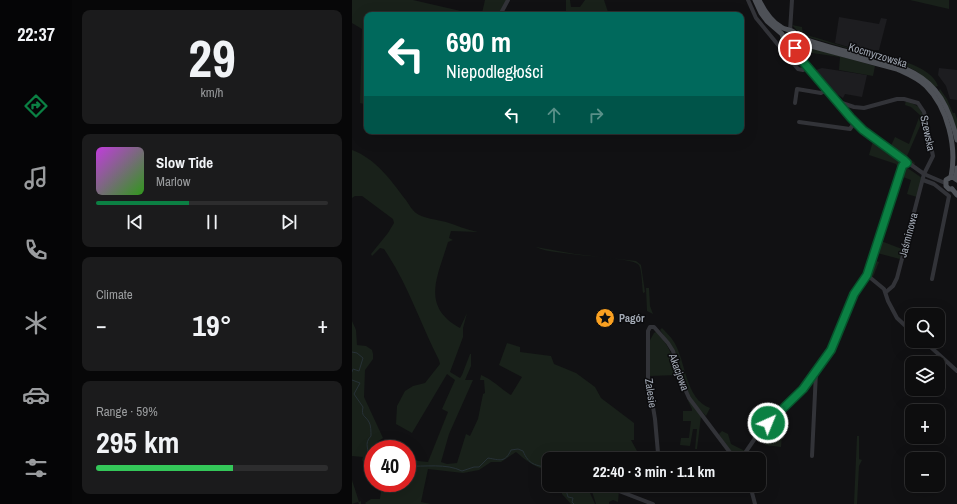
<!DOCTYPE html>
<html lang="en">
<head>
<meta charset="utf-8">
<style>
	:root { --surface:#0d0d0e; --page:#1b1b1c; --text:#f1f3f6; --muted:#9a9c9e; --line:#2d2d2e; --accent:#0b8043 }
	body { margin:0; font-family:"Archivo Narrow",sans-serif; background:var(--page); color:var(--text); height:100vh; display:flex; flex-direction:column; font-size:15px; white-space:nowrap }
	* { box-sizing:border-box; margin:0 }
	p { font-size:13px; color:var(--muted) }
	.icon { flex:none; width:22px; height:22px; fill:none; stroke:currentColor; stroke-width:2; stroke-linecap:round; stroke-linejoin:round }
	.map { position:relative; flex:1; overflow:hidden }
	.side { display:flex; flex-direction:column; gap:10px; padding:10px; background:#070708; width:280px }
	.side>* { flex:none }
	.top-card { position:absolute; left:12px; top:12px; width:380px; height:122px; border-radius:8px; box-shadow:0 4px 16px #0002,0 0 0 1px var(--line); background:#00695c; color:#fff; overflow:hidden }
	.tools { position:absolute; left:553px; top:308px; display:grid; gap:8px }
	.tools a { display:grid; place-items:center; width:40px; height:40px; border-radius:8px; background:var(--surface); box-shadow:0 4px 16px #0002,0 0 0 1px var(--line); font-size:20px }
	.speed { position:absolute; left:12px; top:440px; display:flex; gap:8px; font-size:20px; font-weight:700; text-align:center }
	.speed>* { display:grid; place-content:center; width:52px; height:52px; border-radius:50%; background:var(--surface); box-shadow:0 4px 16px #0002,0 0 0 1px var(--line); line-height:1 }
	.speed .limit { border:6px solid #d22; background:#fff; color:#111 }
	.pin { position:absolute; display:grid; place-items:center; width:34px; height:34px; color:#fff; margin:-17px; border:2px solid #fff; border-radius:50%; box-shadow:0 1px 4px #0007 }
	.me { position:absolute; width:44px; margin:-22px; rotate:44deg; stroke-linejoin:round; filter:drop-shadow(0 0 3px #0008) }
	.turn { display:flex; align-items:center; gap:14px; height:84px; padding:0 16px; font-size:18px }
	.turn .icon { width:52px; height:52px; stroke-width:2.5 }
	.turn b { display:block; font-size:28px; line-height:34px }
	.lanes { display:flex; align-items:center; height:38px; padding:0 16px; background:#0003; justify-content:center; gap:20px; direction:ltr }
	.lanes .off { opacity:.35 }
	.big { font-size:30px; font-weight:800; line-height:1.1 }
	.side .widget { flex:1; display:flex; flex-direction:column; justify-content:center; gap:6px; min-width:0; padding:0 14px; border-radius:8px; background:var(--page) }
	.side .dial { align-items:center; gap:0 }
	.dial b { font-size:52px; line-height:1 }
	.song { display:flex; align-items:center; gap:12px }
	.cover { width:48px; height:48px; border-radius:6px; background:linear-gradient(135deg,hsl(290 70% 55%),hsl(110 70% 35%)) }
	.played { height:4px; border-radius:2px; background:linear-gradient(90deg,var(--accent) 40%,var(--line) 40%) }
	.keys { display:flex; justify-content:space-around; direction:ltr }
	.heat { display:flex; justify-content:space-between; align-items:center; font-size:22px; direction:ltr }
	.charge { height:6px; border-radius:3px; background:linear-gradient(90deg,#34c759 59%,var(--line) 0) }
	.trip { position:absolute; left:190px; top:452px; width:224px; height:40px; border-radius:8px; background:var(--surface); box-shadow:0 4px 16px #0002,0 0 0 1px var(--line); font-weight:800; line-height:40px; text-align:center }
	main { display:flex; flex:1; min-height:0 }
	.menu { display:flex; flex-direction:column; width:72px; justify-content:space-around; align-items:center; background:#050506; color:var(--muted) }
	.menu .icon { width:28px; height:28px }
	.menu .selected { color:var(--accent) }
	.menu b { font-size:18px; color:var(--text) }
	.map>svg:first-child { display:block }
</style>
</head>
<body>
<main>
<nav class="menu">
<b>22:37</b>
<svg class="icon selected" aria-label="directions" viewBox="0 0 24 24"><path d="M12 3l9 9-9 9-9-9zM9 14v-3h6M13 9l2 2-2 2"/></svg>
<svg class="icon" aria-label="music" viewBox="0 0 24 24"><path d="M9 18V5l10-2v13"/><circle cx="6" cy="18" r="3"/><circle cx="16" cy="16" r="3"/></svg>
<svg class="icon" aria-label="phone" viewBox="0 0 24 24"><path d="M5 4h4l2 5-3 2q2 4 5 5l2-3 5 2v4C11 20 4 13 5 4z"/></svg>
<svg class="icon" aria-label="climate" viewBox="0 0 24 24"><path d="M12 3v18M4 7l16 10M4 17L20 7"/></svg>
<svg class="icon" aria-label="car" viewBox="0 0 24 24"><path d="M5 17H2v-5l4-1 3-4h7l3 4 3 1v5h-3M9 17h6M6 11h13"/><circle cx="7" cy="17" r="2"/><circle cx="17" cy="17" r="2"/></svg>
<svg class="icon" aria-label="filters" viewBox="0 0 24 24"><path d="M4 7h16M4 17h16"/><circle cx="9" cy="7" r="2"/><circle cx="15" cy="17" r="2"/></svg>
</nav>
<section class="side">
<div class="widget dial"><b>29</b><p>km/h</p></div>
<div class="widget">
<div class="song"><i class="cover"></i><div><b>Slow Tide</b><p>Marlow</p></div></div>
<div class="played"></div>
<div class="keys"><svg class="icon" aria-label="previous" viewBox="0 0 24 24"><path d="M18 5L8 12l10 7zM5 5v14"/></svg><svg class="icon" aria-label="pause" viewBox="0 0 24 24"><path d="M8 5v14M16 5v14"/></svg><svg class="icon" aria-label="next" viewBox="0 0 24 24"><path d="M6 5l10 7-10 7zM19 5v14"/></svg></div>
</div>
<div class="widget"><p>Climate</p>
<div class="heat"><a>−</a><b class="big">19°</b><a>+</a></div>
</div>
<div class="widget"><p>Range · 59%</p><b class="big">295 km</b><div class="charge"></div></div>
</section>
<div class="map">
<svg width="605" height="504" viewBox="0 0 605 504">
	<rect width="100%" height="100%" fill="#111113"/>
	<g fill="#1d1d20">
		<path d="M487,17L527,24L529,18L535,19L527,50H521L519,54L483,43Z"/>
		<path d="M470,68L515,75L510,97L493,94L491,98L485,94L464,70Z"/>
		<path d="M587,68L605,70V100L598,99L594,86L586,75Z"/>
	</g>
	<g fill="#19211a">
		<path d="M0,0H61L126,15H15V105L8,103L10,29L0,23Z"/>
		<path d="M133,0H155L147,15H139L130,13Z"/>
		<path d="M214,0H218L219,7H228L233,0H252L257,15H214Z"/>
		<path d="M558,0H597V9Z"/>
		<path d="M440,25L450,27L451,34C473,40 495,48 517,53C535,57 579,64 586,86L583,87L564,71L550,64L449,35Z"/>
		<path d="M446,45L452,46L523,66L521,76L487,70L488,57L446,51L445,48Z"/>
		<path d="M588,89L595,99L601,113H603L605,119V131L586,92Z"/>
		<path d="M554,100L567,107L572,117L555,156L563,163L562,165L538,148L543,137L557,144L568,115L559,107L553,105Z"/>
		<path d="M521,141L548,160L546,168L544,164L517,155Z"/>
		<path d="M0,150C24,159 38,179 53,199C57,204 59,209 64,213C70,218 86,220 94,222C104,225 115,230 126,232L99,231L97,238L101,240L96,242C86,276 68,306 108,328L115,313L111,328V337L98,372L108,378L110,375L118,354H119V366L113,380H121L97,434L89,462L95,464L105,463L114,434L118,436L126,419L131,394L133,393L132,380H128L129,375C143,381 147,388 159,395L170,377L147,365L155,343L168,347V352L199,356L202,364L224,373L243,387L249,398L282,423V440H279L285,451L280,454L285,459H197V471C182,467 176,462 164,452L149,462H139L127,470L111,473L76,469L69,502L79,504H14L13,503L19,499H28L30,483H55V463L62,464L63,460L66,461L76,462L96,412L90,409L103,380L95,374L60,433L44,424L45,406L53,391L61,386L73,383L88,364L87,360C68,323 56,284 32,249L28,248L20,256L19,254L36,233L42,223L41,219L10,196H3L0,198Z"/>
		<path d="M554,167L570,178L565,197L555,194L559,180L551,177Z"/>
		<path d="M529,241L550,249L548,259L525,253Z"/>
		<path d="M184,247L223,254L284,261L289,265L293,292L291,293C290,287 290,270 287,265C280,256 199,256 184,247Z"/>
		<path d="M522,260L527,262L521,277L517,274Z"/>
		<path d="M294,288H297L298,306L301,314L295,311Z"/>
		<path d="M0,321L4,330L5,345L14,346L20,350L21,354V359L13,370L12,397L31,438C16,447 21,454 21,469L15,467L10,460L11,457L0,456Z"/>
		<path d="M310,328C314,332 319,337 322,342C334,361 333,399 358,408L354,416C343,405 335,394 330,380C328,375 328,370 326,365C324,357 313,336 308,330Z"/>
		<path d="M304,332C318,346 321,357 326,375L297,376V342L302,333Z"/>
		<path d="M336,401H338L349,416L345,449H343L345,429H341L338,446L328,445L329,438H337L339,421H331V411H340V409Z"/>
		<path d="M432,409L429,447L413,445V428Z"/>
		<path d="M370,431L376,434L379,444L393,451L388,459L383,458L368,436L367,434Z"/>
		<path d="M505,436H507V459L510,460L507,466L505,504H502Z"/>
		<path d="M0,480L7,502L9,501V504H7L6,502L0,504Z"/>
		<path d="M209,485H231L233,489L238,493L243,504H219L210,494Z"/>
		<path d="M238,485H262L267,491L266,502L261,500L257,502V504H244Z"/>
	</g>
	<g fill="none" stroke-linecap="round" stroke-linejoin="round">
		<g stroke="#273137" stroke-width="1">
			<path d="M465,74L476,86"/>
			<path d="M0,352L5,353L11,358L7,371L1,369L0,372"/>
			<path d="M0,380L8,383L2,394L11,407C9,417 13,415 17,422C19,425 19,432 19,436C11,444 18,450 16,458L13,462L17,466H21"/>
			<path d="M55,466C73,467 94,463 110,471L122,467H127L136,458C148,460 153,463 159,450L166,449L171,451C177,465 183,465 197,468"/>
			<path d="M214,485V490L216,497L221,498L220,502L222,504"/>
		</g>
		<g stroke="#323338" stroke-width="4">
			<path d="M396,0L404,18L446,69L451,70L456,67"/>
			<path d="M148,15L156,0"/>
			<path d="M438,31L440,0"/>
			<path d="M438,45L447,57L499,118L511,130L552,160L555,163L558,164L572,174L593,183"/>
			<path d="M443,103L445,89L469,93L475,90"/>
			<path d="M486,103L487,102L502,107L512,108L545,99H552L566,103L572,112L581,156L572,174L545,278L541,286L534,292"/>
			<path d="M447,122L498,129L503,122"/>
			<path d="M571,180L582,184L597,196L580,279"/>
			<path d="M515,275L532,289L536,301L545,318L560,332"/>
			<path d="M572,341L605,371"/>
			<path d="M460,456L464,372"/>
			<path d="M309,459L306,453L303,419L296,377V331L298,327H302L316,343L321,351L329,380L337,398L383,459"/>
			<path d="M391,459L393,453L408,431L424,414L451,389L479,350L503,294L515,275L549,170L551,165L555,163"/>
			<path d="M262,485L267,491L301,504"/>
			<path d="M398,485L403,504"/>
		</g>
		<g stroke="#4e5157" stroke-width="5">
			<path d="M403,0L409,13L415,21L430,34L433,42L437,45L443,43L445,38C444,29 435,31 429,27C419,21 412,10 407,0"/>
			<path d="M445,36C469,46 494,51 519,58C542,64 566,70 583,90C594,103 601,123 605,140"/>
			<path d="M444,42L545,69C556,74 566,78 574,86C596,108 605,147 599,177"/>
			<path d="M604,179L605,168"/>
			<path d="M600,189H597L594,186V180L599,177L602,178L605,180"/>
			<path d="M600,189L605,195"/>
		</g>
	</g>
	<g fill="none" stroke-linecap="round" stroke-linejoin="round">
		<g stroke="#07532c" stroke-width="10">
			<path id="route" d="M416,423L451,389L479,350L502,294L515,275L550,167L551,165L555,163L552,160L511,130L499,118L447,57L444,54L443,48"/>
		</g>
		<use href="#route" stroke="#0b8043" stroke-width="7"/>
	</g>
	<defs>
		<g id="sight-disc" transform="scale(1)"><circle r="9.5" fill="#fba121" stroke="#0c0c0e"/><path d="M0-6L1.8-2.2L6-1.7L2.9 1.2L3.7 5.4L0 3.3L-3.7 5.4L-2.9 1.2L-6-1.7L-1.8-2.2Z" fill="#111"/></g>
	</defs>
	<g fill-rule="evenodd">
		<use href="#sight-disc" x="253" y="318"/>
	</g>
	<g text-anchor="middle" dominant-baseline="central" stroke-width="3" stroke-linejoin="round" paint-order="stroke">
		<g font-size="11" fill="#a2a9b4" stroke="#0c0c0e">
			<text transform="translate(526 55) rotate(17)">Kocmyrzowska</text>
			<text transform="translate(576 133) rotate(78)">Szewska</text>
			<text transform="translate(556 235) rotate(-75)">Jaśminowa</text>
			<text transform="translate(327 372) rotate(70)">Akacjowa</text>
			<text transform="translate(299 393) rotate(82)">Zalesie</text>
		</g>
		<g font-size="11" font-weight="bold" fill="#a2a9b4" stroke="#0c0c0e" text-anchor="start">
			<text x="267" y="318">Pagór</text>
		</g>
	</g>
</svg>
<div class="tools">
<a><svg class="icon" aria-label="search" viewBox="0 0 24 24"><circle cx="10" cy="10" r="6"/><path d="M15 15l6 6"/></svg></a>
<a><svg class="icon" aria-label="layers" viewBox="0 0 24 24"><path d="M12 4l9 5-9 5-9-5zM3 14l9 5 9-5"/></svg></a>
<a>+</a>
<a>−</a>
</div>
<div class="speed"><div class="limit">40</div></div>
<div class="pin" style="left:443px;top:48px;background:#d93025"><svg class="icon" aria-label="arrive" viewBox="0 0 24 24"><path d="M6 21V4h12l-3 4 3 4H6"/></svg></div>
<svg class="me" style="left:416px;top:423px" viewBox="-20 -20 40 40"><circle r="17" fill="#0b8043" stroke="#fff" stroke-width="3"/><path d="M0-11L8 9 0 5-8 9z" fill="#fff"/></svg>
<div class="trip">22:40 · 3 min · 1.1 km</div>
<div class="top-card">
<div class="turn"><svg class="icon" aria-label="left" viewBox="0 0 24 24"><path d="M17 20v-9H6M10 6l-5 5 5 5"/></svg><div><b>690 m</b>Niepodległości</div></div>
<div class="lanes"><svg class="icon" aria-label="left" viewBox="0 0 24 24"><path d="M17 20v-9H6M10 6l-5 5 5 5"/></svg><svg class="icon off" aria-label="ahead" viewBox="0 0 24 24"><path d="M12 20V5M6 11l6-6 6 6"/></svg><svg class="icon off" aria-label="right" viewBox="0 0 24 24"><path d="M7 20v-9h11M14 6l5 5-5 5"/></svg></div>
</div>
</div>
</main>
</body>
</html>
